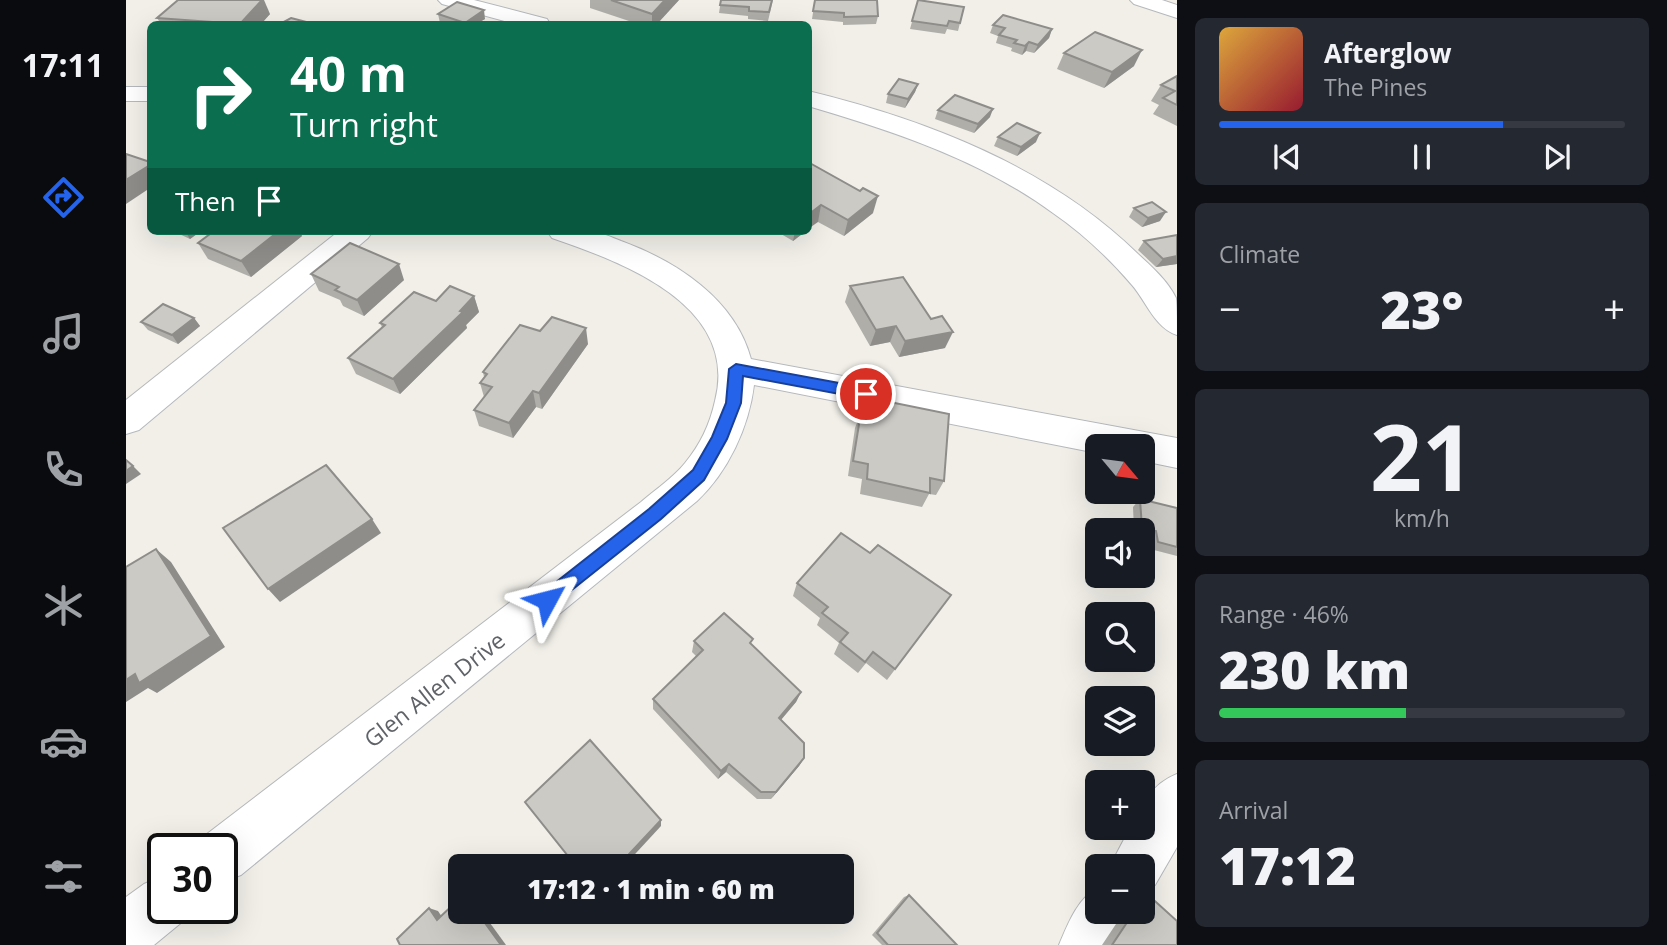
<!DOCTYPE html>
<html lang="en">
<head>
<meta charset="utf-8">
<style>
	:root { --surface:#171b24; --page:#242831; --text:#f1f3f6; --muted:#9ea1a6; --line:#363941; --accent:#2563eb }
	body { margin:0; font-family:"Open Sans",sans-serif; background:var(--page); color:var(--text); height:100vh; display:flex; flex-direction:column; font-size:26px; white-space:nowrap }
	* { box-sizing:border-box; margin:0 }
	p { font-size:23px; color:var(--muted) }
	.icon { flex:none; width:38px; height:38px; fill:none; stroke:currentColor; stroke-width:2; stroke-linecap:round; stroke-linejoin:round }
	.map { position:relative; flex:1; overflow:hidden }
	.side { display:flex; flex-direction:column; gap:18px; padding:18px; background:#0d0f14; width:490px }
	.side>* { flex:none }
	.banner { position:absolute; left:21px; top:21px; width:665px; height:214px; border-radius:10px; box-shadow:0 7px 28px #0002; background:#0b6e4f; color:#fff; overflow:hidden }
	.needle { width:46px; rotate:119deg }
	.tools { position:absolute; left:959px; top:434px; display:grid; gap:14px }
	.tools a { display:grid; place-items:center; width:70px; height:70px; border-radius:10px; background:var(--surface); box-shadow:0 7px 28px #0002; font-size:35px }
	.speed { position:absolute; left:21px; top:833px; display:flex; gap:14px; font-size:35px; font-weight:700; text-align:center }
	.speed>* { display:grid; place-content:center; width:91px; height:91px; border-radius:50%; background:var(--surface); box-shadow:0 7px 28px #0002; line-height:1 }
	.speed .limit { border:4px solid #111; border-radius:10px; background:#fff; color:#111 }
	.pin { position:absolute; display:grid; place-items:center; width:60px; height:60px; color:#fff; margin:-30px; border:4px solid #fff; border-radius:50%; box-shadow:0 2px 7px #0007 }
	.me { position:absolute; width:77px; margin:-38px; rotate:52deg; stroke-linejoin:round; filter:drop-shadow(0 0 5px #0008) }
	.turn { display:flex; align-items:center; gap:24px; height:147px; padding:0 28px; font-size:32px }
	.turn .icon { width:91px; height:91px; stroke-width:2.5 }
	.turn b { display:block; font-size:49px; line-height:60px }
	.then { display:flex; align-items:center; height:66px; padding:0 28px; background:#0003; gap:14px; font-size:26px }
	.big { font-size:52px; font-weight:800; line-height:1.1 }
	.side .widget { flex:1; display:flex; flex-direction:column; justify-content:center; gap:10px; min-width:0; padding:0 24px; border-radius:10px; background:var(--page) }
	.side .dial { align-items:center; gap:0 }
	.dial b { font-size:91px; line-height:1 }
	.song { display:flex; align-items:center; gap:21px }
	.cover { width:84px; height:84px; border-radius:10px; background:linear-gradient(135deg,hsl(40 70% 55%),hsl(350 70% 35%)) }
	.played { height:7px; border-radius:4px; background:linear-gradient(90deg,var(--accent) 70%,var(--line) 70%) }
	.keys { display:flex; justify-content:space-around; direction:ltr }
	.heat { display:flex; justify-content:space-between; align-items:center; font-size:38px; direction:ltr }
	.charge { height:10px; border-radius:5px; background:linear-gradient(90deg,#34c759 46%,var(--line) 0) }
	.trip { position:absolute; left:322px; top:854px; width:406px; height:70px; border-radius:10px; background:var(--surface); box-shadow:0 7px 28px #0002; font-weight:800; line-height:70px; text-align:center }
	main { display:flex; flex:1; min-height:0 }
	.tab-bar { display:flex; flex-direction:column; width:126px; justify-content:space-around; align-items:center; background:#090b0e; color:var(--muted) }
	.tab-bar .icon { width:49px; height:49px }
	.tab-bar .on { color:var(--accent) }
	.tab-bar b { font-size:32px; color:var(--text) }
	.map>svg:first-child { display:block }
</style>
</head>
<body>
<main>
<nav class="tab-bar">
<b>17:11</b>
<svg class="icon on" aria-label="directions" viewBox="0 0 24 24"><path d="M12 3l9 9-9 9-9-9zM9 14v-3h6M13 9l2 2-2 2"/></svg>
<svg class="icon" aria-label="music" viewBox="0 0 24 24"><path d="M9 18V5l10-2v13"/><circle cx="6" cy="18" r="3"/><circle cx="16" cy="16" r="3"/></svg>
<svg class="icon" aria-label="phone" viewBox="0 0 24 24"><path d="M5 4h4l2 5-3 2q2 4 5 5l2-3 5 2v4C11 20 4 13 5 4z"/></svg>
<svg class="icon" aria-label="climate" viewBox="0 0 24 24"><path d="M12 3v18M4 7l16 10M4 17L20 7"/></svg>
<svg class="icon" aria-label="car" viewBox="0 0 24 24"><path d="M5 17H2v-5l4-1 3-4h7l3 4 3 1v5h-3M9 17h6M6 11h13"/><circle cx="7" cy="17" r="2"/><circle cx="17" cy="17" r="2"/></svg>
<svg class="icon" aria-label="filters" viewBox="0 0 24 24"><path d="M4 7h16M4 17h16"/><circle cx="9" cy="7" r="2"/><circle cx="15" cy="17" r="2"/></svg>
</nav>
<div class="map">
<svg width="1051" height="945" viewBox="0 0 1051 945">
	<rect width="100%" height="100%" fill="#f1efe8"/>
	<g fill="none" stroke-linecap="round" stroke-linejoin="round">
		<g stroke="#b5b8bc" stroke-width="2">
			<g id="minor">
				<path d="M312,0H348L421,19L424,24H390L316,4Z"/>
				<path d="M1004,0H1036L1051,5V18L1008,4Z"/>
				<rect x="0" y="87" width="24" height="14"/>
				<path d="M682,91C801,120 923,167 1012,254C1025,266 1042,281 1050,298C1051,307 1051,324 1051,335C1029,328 1020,301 1006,285C983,258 956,233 927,213C855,160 767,131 682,106Z"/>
				<path d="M213,231H247L242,238L13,430L0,434V400Z"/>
				<path d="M421,231C435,231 450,230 464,231C474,232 485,237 495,241C550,261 609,299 625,359L1051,438V468L1017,461V446H971V453L628,385C623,427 602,472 571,501L115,875L96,882V849H73L77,837L515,502C530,489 547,478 559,463C574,445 584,424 589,401C614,305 496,262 426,238Z"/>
				<path d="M1051,774V847L1029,885L1017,890V866H984L1004,828H1017C1017,800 1025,785 1051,774Z"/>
				<path d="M37,876V908H62L56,922L28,945H0V897L18,884Z"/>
				<path d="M971,889V912H1008L992,945H933C941,926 952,897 971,889Z"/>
			</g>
		</g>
		<use href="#minor" fill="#fff" fill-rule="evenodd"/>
	</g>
	<g fill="#afaea9">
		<path d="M464,0H553L531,24H512L464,8Z"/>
		<path d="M595,0H647L642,21L622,19V16L593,13Z"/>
		<path d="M689,0L752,16L750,24L717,25V22L686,19Z"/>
		<path d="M792,0L834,23L832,31L821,29L819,34L784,29Z"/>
		<path d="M144,14L135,24H35L31,18Z"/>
		<path d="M312,14L359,19L350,24H320L314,23Z"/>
		<path d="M867,25L926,29L923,38L908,53L900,51L896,55L885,51L886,48L870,43L872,36L864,33Z"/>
		<path d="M938,53L1008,66L978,88L931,69Z"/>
		<path d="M1051,76V126L1027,114L1033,105L1025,101L1035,85Z"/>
		<path d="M792,84L789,92L779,108L760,103L762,94Z"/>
		<path d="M812,110L864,117L848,133L809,119Z"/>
		<path d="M872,137L910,142L891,156L868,146Z"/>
		<path d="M682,162L747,213L718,236L692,222Z"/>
		<path d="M1008,208L1034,221L1016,227L1003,217Z"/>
		<path d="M47,231H75L64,239Z"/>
		<path d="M650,231H680L667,241Z"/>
		<path d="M176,236L125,277L82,259L72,243Z"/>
		<path d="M1018,241L1051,264L1030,267L1012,250Z"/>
		<path d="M185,274L278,280L238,316L217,306L214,300L193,291Z"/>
		<path d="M724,286L819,348L773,357L764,342L744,346L719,302Z"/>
		<path d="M348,296L353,312L340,325L341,328L274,394L230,374L222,358L256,327L254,323L310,301Z"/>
		<path d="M68,318L74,326L52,344L22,330L15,322Z"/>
		<path d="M414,331L462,344L416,409L410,407L387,438L353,426L348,410L358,397L354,383L358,377L357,372Z"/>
		<path d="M754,400L818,481L810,495L803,494L796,507L734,494L736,479L722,476L729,428L735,412L748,415Z"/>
		<path d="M1014,499L1051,508V556L1024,549L1022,539L1017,537V530H1008L1007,507Z"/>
		<path d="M744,553L825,595L761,680L740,663L732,673L708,654L713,643L691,625L694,618L667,596L671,583Z"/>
		<path d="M568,641L626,645L675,692L670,702L655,720L678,758L673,766L645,799H631L600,772L592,779L527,709V699L570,656L566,652Z"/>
		<path d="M1017,893H1020L1051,945H976L998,912H1017Z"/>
		<path d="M783,895L831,945H756L746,935L778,897Z"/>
	</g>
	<g fill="#8f8d8a">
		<path d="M136,0H138L144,14L135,24H114Z"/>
		<path d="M539,0H553L531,24H526V14Z"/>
		<path d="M358,10L359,19L350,24H340L339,23Z"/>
		<path d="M926,29L923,38L908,53L912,45Z"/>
		<path d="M903,42L900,51L896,55L899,46Z"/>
		<path d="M1016,50L1008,66L978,88L986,72Z"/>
		<path d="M792,84L789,92L779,108L782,99Z"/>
		<path d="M867,109L864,117L848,133L852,124Z"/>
		<path d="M914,133L910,142L891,156L895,147Z"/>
		<path d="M24,165V188L0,204V180Z"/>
		<path d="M752,196L747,213L718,236L722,220Z"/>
		<path d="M695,205L692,222L682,229V215Z"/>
		<path d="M1040,212L1034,221L1016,227L1022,218Z"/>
		<path d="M59,231H75L64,239Z"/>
		<path d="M153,231H174L176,236L125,277L115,261Z"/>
		<path d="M669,231H680L667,241Z"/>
		<path d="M1051,256V264L1030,267L1037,259Z"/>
		<path d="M273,264L278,280L238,316L231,300Z"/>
		<path d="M348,296L353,312L340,325L341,328L274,394L267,379Z"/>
		<path d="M68,318L74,326L52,344L46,335Z"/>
		<path d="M770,326L764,342L744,346L750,330Z"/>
		<path d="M460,328L462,344L416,409L413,393Z"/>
		<path d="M827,332L819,348L773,357L779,341Z"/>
		<path d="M407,391L410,407L387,438L383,423Z"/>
		<path d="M7,466L15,474L0,484V471Z"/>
		<path d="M246,519L255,533L154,602L142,589Z"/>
		<path d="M30,549L45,562L99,647L31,693L22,688L0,702V680L9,674Z"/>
		<path d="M675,692L670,702L648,728L653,718Z"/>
		<path d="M678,758L673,766L645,799L650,792Z"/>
		<path d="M603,764L600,772L592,779L595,771Z"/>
		<path d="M535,820V826L498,866H492Z"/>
		<path d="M303,908L312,911L320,923L311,920Z"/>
		<path d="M351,912H356L380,945H375Z"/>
	</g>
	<g fill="#cccac5" stroke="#8f8d8a" stroke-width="2">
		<path d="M52,0H136L114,24L31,18Z"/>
		<path d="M485,0H539L526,14Z"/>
		<path d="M595,0H646L643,12L623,11V7L594,5Z"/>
		<path d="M689,0H751L752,16L718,17V13L687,11Z"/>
		<path d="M792,0L838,7L834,23L823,21L821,26L786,21Z"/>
		<path d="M331,2L358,10L339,23L312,14Z"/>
		<path d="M877,15L926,29L912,45L903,42L899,46L888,43L891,40L873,35L879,28L867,25Z"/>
		<path d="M165,18L188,24H154Z"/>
		<path d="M969,32L1016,50L986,72L938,53Z"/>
		<path d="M1051,76V105L1037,98L1049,91L1035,85Z"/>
		<path d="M773,79L792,84L782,99L762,94Z"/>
		<path d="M829,95L867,109L852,124L812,110Z"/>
		<path d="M891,123L914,133L895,147L872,137Z"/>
		<path d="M0,154L24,162V165L0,180Z"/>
		<path d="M682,162L734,191L737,188L752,196L722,220L695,205L682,215Z"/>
		<path d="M1026,202L1040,212L1022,218L1008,208Z"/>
		<path d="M88,231H153L115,261L72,243Z"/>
		<path d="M1051,235V256L1037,259L1018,241Z"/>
		<path d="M224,243L273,264L231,300L209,290L213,287L185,274Z"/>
		<path d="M777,277L805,319L816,316L827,332L779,341L770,326L750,330L724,286Z"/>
		<path d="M324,286L348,296L334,311L337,312L267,379L222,358L259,325L254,323L288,292L310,301Z"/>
		<path d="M37,304L68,318L46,335L15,322Z"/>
		<path d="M426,317L460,328L413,393L407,391L383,423L348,410L366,387L354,383L361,374L357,372L394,325L414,331Z"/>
		<path d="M754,400L823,414L818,481L804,478V493L741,479L742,464L727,461L735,412L752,416Z"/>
		<path d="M0,460L7,466L0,471Z"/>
		<path d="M200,465L246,519L142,589L97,528Z"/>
		<path d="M1014,499L1051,508V547L1032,542L1030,531L1016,528Z"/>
		<path d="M715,533L744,553L752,545L825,595L769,669L747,652L739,662L714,642L722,633L696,613L702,607L671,583Z"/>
		<path d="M30,549L85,636L13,683L9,674L0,680V567Z"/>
		<path d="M598,613L627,639L624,643L675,692L653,718L678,743V758L650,792H635L603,764L595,771L527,699L577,650L568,641Z"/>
		<path d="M464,740L535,820L492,866H450L399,802Z"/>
		<path d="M1020,893L1051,921V945H986L1008,912H1017V898Z"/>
		<path d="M783,895L831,945H762L751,933Z"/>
		<path d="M334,898V912H351L375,945H274L271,939L303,908L311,920Z"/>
	</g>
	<path fill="#2563eb" stroke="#184099" stroke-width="2" d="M610,364L740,388L747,394L740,399L617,376L615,403L601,439L578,480L535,519L427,605L421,608L415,605L412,600L415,594L523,509L567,470L586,437L600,403L603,369Z"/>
	<g text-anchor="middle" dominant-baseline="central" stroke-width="6" stroke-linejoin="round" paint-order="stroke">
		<g font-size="23" fill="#5f6368" stroke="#fff">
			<text transform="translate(308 689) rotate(-38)">Glen Allen Drive</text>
		</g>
	</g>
</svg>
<div class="tools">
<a><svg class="needle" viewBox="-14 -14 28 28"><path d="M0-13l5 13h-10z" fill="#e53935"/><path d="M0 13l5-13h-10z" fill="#9ea1a6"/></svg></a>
<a><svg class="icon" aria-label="sound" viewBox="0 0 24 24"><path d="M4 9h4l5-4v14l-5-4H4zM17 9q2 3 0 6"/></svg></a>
<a><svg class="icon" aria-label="search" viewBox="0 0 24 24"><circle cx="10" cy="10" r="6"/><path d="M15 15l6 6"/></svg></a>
<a><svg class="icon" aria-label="layers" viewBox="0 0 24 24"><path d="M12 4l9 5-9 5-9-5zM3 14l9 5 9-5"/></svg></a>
<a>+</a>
<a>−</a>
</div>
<div class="speed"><div class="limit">30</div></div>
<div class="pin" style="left:740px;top:394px;background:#d93025"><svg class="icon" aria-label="arrive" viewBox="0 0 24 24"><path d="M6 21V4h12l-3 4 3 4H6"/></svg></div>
<svg class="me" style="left:421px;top:600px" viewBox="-20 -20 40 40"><path d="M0-17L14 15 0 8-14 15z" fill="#2563eb" stroke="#fff" stroke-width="4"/></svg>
<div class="trip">17:12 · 1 min · 60 m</div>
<div class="banner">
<div class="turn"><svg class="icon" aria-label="right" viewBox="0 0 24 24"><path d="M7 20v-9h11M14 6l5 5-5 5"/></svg><div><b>40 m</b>Turn right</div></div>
<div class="then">Then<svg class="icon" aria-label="arrive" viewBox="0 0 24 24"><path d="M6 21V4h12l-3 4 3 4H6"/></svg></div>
</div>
</div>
<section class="side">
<div class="widget">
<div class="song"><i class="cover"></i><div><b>Afterglow</b><p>The Pines</p></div></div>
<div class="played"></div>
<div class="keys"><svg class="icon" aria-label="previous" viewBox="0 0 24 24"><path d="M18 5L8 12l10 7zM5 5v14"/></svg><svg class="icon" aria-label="pause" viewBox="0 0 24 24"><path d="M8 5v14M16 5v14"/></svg><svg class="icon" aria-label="next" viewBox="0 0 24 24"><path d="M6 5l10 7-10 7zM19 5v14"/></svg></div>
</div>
<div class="widget"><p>Climate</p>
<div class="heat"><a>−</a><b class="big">23°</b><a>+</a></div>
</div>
<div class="widget dial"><b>21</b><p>km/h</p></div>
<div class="widget"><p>Range · 46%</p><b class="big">230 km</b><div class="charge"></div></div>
<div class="widget"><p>Arrival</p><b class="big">17:12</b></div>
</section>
</main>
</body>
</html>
